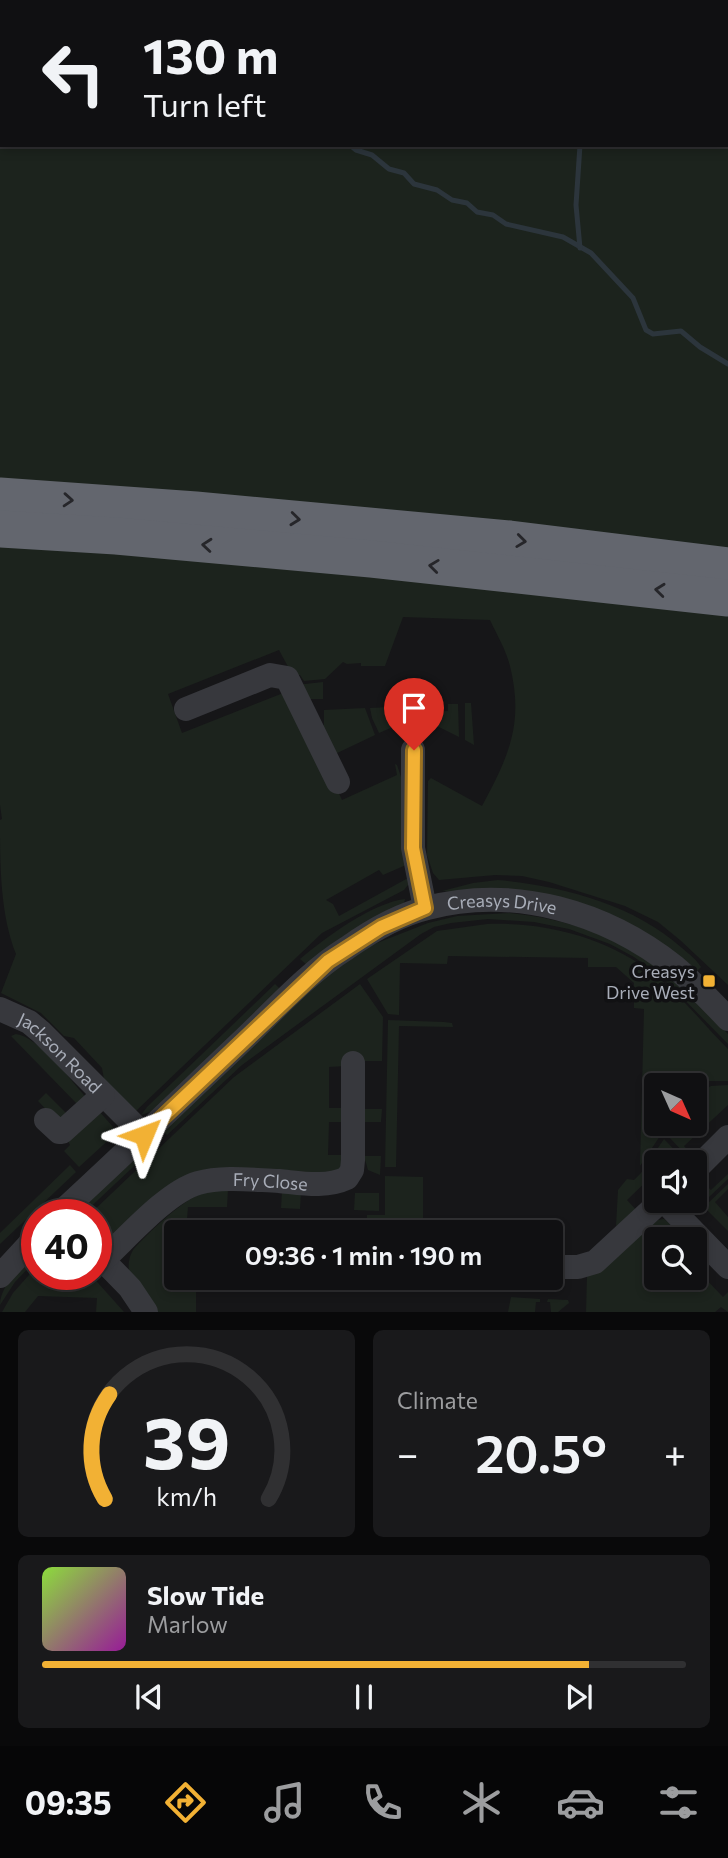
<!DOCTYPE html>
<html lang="en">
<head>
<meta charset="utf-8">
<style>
	:root { --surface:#101012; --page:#19191b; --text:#f1f3f6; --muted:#9c9d9f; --line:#303032; --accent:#f2b134 }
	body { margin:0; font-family:Commissioner,sans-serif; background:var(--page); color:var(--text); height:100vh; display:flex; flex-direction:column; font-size:26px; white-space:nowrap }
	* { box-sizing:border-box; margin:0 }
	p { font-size:23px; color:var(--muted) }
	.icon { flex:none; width:38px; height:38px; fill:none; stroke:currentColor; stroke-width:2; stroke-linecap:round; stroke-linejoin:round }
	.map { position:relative; height:1312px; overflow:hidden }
	.sheet { display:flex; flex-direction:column; gap:18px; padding:18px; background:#09090a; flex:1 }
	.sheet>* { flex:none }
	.top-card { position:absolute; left:0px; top:0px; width:728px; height:147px; box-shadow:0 4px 10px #0003,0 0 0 2px var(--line); background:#101012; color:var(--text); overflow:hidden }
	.needle { width:46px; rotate:135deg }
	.buttons { position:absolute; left:644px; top:1073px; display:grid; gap:14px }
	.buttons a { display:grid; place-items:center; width:63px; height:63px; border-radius:7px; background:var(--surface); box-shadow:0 4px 10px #0003,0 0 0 2px var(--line); font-size:35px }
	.speed { position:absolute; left:21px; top:1199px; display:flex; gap:14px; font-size:35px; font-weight:700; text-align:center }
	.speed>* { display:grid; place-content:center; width:91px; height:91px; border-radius:50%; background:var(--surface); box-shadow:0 4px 10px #0003,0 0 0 2px var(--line); line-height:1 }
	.speed .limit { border:10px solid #d22; background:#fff; color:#111 }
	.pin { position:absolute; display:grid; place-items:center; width:60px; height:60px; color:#fff; margin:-72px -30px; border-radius:50% 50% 50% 0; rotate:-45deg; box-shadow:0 0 7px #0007 }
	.pin .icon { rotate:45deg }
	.me { position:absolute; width:77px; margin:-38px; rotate:46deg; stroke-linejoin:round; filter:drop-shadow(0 0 5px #0008) }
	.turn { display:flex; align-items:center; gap:24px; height:147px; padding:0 28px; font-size:32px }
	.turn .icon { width:91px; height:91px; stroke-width:2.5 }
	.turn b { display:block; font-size:49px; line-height:60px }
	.big { font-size:52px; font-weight:600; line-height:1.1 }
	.sheet .tile { flex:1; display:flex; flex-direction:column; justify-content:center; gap:10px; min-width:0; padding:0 24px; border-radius:10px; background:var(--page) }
	.sheet .dial { align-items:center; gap:0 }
	.dial svg { height:182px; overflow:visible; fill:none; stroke:var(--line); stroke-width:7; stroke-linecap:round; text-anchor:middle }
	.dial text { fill:var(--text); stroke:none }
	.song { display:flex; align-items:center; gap:21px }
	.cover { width:84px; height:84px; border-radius:10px; background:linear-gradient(135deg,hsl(90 70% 55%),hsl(300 70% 35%)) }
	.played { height:7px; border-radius:4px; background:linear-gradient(90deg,var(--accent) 85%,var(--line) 85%) }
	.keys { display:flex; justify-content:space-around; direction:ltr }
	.heat { display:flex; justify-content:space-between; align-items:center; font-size:38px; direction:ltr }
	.sheet .tiles { flex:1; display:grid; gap:18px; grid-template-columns:1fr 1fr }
	.tile:last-child { grid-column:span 2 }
	.trip { position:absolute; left:164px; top:1220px; width:399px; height:70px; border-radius:7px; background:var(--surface); box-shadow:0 4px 10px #0003,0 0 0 2px var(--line); font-weight:600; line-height:70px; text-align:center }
	.tab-bar { display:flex; height:112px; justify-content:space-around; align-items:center; background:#060607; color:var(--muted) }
	.tab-bar .icon { width:49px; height:49px }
	.tab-bar .current { color:var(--accent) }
	.tab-bar b { font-size:32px; color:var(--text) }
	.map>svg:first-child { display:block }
</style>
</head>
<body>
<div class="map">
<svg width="728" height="1312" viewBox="0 0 728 1312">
	<rect width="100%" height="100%" fill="#161618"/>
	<g fill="#1c231d" fill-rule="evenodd">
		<path d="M0,0H728V554L0,484ZM2,2H726V145H2Z"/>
		<path d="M0,541L728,611V985L680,940L658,922L625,906L549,882L522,876L495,875L439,880L433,873L427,855L428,781L431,778L482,806C509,756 524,723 510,666C506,650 497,635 490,620L403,617L385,666H361V663L347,664L343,662L325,679L304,681L300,675L293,676L279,650L168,694L182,733L291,690L342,800L397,775L395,764L397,765L403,783L406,865L383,875L379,870L326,900L333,904L339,916L408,878V885L404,890L322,933L136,1111L104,1079L102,1068L74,1038L64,1036L41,1013L1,993L16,954C0,914 0,864 0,820L2,819L0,805Z"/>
		<path d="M323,682V699H309L296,685Z"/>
		<path d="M465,703H471L474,745L465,740Z"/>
		<path d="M437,704V707L411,708L413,735L410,736L402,718L401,705Z"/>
		<path d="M448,704H458L459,737L431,723L424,734L418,735L417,715L419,712L448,711Z"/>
		<path d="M390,707L393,727L379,733L372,718L370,708Z"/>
		<path d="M365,708L375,735L331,756L320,734L324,724V710Z"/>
		<path d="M498,880C562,886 633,904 682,948C689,954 696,959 701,967L697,971L537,892L489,888L451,892L442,891L473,883Z"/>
		<path d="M405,899L404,903L307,965L300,959C326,937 372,903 405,899Z"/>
		<path d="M509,913C568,919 621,936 667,974C689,991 708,1014 728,1034V1044L663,978L634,957L610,944L569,929L534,922L488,919L451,923L434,927L421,934L242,1065L167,1135L163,1131L323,978L372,945L428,923L457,916Z"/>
		<path d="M487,924C543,922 601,936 647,969C677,990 702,1023 728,1049V1081H709L695,1088V1085H656V1124H668L640,1166L644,1009L634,1008V983L616,967H588V958L448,956L447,964L400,963L399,1015L388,1014L367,979L437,931Z"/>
		<path d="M275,984L281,990L153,1111L141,1115L147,1107Z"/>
		<path d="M360,984L383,1017L382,1061H346V1066L329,1067V1108H346L345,1122H329L328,1155H346V1161L335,1173L227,1171L110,1241L96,1238V1214H90L234,1077Z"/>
		<path d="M388,1020L444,1022L452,1023L453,1027L399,1026L396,1167H385Z"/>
		<path d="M16,1034C38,1036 74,1084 89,1101L78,1105L11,1036Z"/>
		<path d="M728,1085V1105L684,1146L695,1159H690L667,1135L674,1124H695V1095L711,1086Z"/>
		<path d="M46,1093L69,1116L60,1124L38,1101Z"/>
		<path d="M364,1109H382L381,1122H364Z"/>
		<path d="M98,1110L113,1127L114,1135L79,1167L64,1151L70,1145L68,1141Z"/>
		<path d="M664,1139L686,1162H681L674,1155L667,1162H656V1172L627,1200L638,1212L616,1226L618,1190L627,1179L634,1180L641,1173Z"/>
		<path d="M143,1149L148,1153L83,1214L86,1205Z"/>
		<path d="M364,1156H381L380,1175L368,1170Z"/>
		<path d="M70,1165L76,1172L0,1244V1233Z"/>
		<path d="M728,1174V1179L691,1214L686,1208L685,1201L695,1200V1183L699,1179L711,1190Z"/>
		<path d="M385,1176L423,1177V1229L441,1232H367V1215H385Z"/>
		<path d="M728,1184V1189L715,1202L728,1217V1231L704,1207Z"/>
		<path d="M228,1190L227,1207H188L186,1232H177V1278H196V1312H157L129,1271C128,1264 129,1257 133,1250C146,1235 182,1200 201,1194C209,1191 219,1191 228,1190Z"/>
		<path d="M282,1191L301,1192L300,1209L281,1208Z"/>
		<path d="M355,1193H379V1211L354,1210Z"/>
		<path d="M664,1219L675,1227L665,1236L667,1239H656V1278H695V1255L699,1251L707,1259L697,1270L723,1297L728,1292V1312L721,1307L715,1312H586L587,1276L658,1220Z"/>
		<path d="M469,1225L564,1226V1233L469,1231Z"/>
		<path d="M37,1250V1259L15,1282L0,1305C0,1284 23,1266 37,1250Z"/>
		<path d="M37,1266V1274H90L124,1312H96L97,1298L38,1296L25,1312H2L13,1293Z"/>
		<path d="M511,1297L540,1299V1302H536L535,1312H508Z"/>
		<path d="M548,1299L568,1300L569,1303L558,1312H551L550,1302H547Z"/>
	</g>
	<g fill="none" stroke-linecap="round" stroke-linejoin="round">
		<g stroke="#2c353c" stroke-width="5">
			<path d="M204,2L205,0"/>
			<path d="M589,2L590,0"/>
			<path d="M350,145L356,150L372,155L389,169L404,173L414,184L437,190L452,200L467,203L477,212L493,215L506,224L563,237L591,253L633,298L646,330L653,334L681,331L700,347L728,364"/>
			<path d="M580,248L576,205L580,145"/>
		</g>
		<g stroke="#37383d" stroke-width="24">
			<path d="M186,709L270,675L287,678L338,782"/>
			<path d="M413,750V848L425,908"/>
			<path id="s1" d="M0,1009L29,1022L41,1032L144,1135"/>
			<path d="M46,1120L59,1132H62L103,1095"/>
			<path d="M695,1170L728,1137"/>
			<path d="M663,1200L728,1267"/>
			<path id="s2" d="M59,1214C120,1158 180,1100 240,1043C274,1011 307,973 347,948C371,931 398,915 427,908C514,885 606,912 675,967C694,983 711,1001 728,1019"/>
			<path d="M96,1253L130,1288L146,1312"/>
			<path id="s3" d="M103,1260C128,1237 167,1192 198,1183C223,1176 253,1180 279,1181C301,1183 326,1188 347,1178L352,1170L353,1160V1063"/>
			<path d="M551,1267H578L595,1262L662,1200"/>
			<path d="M0,1276L37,1236"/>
		</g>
		<g stroke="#63666e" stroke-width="37">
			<path d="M0,496L196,510L510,539L728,566"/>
			<path d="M0,529L116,536L371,559L728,598"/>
		</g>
	</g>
	<defs><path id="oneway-chevron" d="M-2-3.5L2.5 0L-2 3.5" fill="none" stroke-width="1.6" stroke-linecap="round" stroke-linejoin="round" transform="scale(1.75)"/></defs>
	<g stroke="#26262a">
		<use href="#oneway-chevron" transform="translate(68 500) rotate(4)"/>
		<use href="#oneway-chevron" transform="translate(295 519) rotate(6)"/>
		<use href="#oneway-chevron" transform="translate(521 541) rotate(7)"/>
		<use href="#oneway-chevron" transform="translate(207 545) rotate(-175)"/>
		<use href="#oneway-chevron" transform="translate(434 566) rotate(-173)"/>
		<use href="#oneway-chevron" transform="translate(660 590) rotate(-174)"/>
	</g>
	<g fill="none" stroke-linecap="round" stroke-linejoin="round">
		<g stroke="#9d7322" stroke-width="18">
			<path id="route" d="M144,1135L328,961L381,927L425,908L413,848L414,750"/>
		</g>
		<use href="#route" stroke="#f2b134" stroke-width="12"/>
	</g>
	<rect fill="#f2b134" stroke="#111113" stroke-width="2.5" x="702" y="974" width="14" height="14" rx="3.5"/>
	<g text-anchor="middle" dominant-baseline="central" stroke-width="7" stroke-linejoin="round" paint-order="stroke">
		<g font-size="18" fill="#a8adb8" stroke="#111113">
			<text stroke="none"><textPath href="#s2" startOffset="558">Creasys Drive</textPath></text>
			<text stroke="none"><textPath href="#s1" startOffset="75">Jackson Road</textPath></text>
			<text stroke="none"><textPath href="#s3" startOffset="196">Fry Close</textPath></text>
		</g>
		<g font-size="18" fill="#a8adb8" stroke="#111113" text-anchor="end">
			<text x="695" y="971">Creasys<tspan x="695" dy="21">Drive West</tspan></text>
		</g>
	</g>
</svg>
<div class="buttons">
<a><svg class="needle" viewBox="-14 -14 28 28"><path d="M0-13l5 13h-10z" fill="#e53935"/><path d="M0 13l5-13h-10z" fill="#9c9d9f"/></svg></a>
<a><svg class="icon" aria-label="sound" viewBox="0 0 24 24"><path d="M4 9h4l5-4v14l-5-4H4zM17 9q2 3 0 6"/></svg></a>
<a><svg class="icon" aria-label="search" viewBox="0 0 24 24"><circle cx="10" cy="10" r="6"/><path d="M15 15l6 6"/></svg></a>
</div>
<div class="speed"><div class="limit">40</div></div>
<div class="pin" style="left:414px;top:750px;background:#d93025"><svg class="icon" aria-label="arrive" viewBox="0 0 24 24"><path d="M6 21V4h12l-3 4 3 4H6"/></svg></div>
<svg class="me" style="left:144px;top:1135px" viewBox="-20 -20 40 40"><path d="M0-17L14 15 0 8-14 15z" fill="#f2b134" stroke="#fff" stroke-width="4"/></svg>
<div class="trip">09:36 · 1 min · 190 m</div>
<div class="top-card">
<div class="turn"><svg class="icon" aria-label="left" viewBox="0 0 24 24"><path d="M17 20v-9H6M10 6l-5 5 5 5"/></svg><div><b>130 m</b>Turn left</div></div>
</div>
</div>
<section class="sheet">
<div class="tiles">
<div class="tile dial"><svg viewBox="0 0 100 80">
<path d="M14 69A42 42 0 1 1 86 69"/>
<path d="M14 69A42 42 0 0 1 16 23" stroke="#f2b134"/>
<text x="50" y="56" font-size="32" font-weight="700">39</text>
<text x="50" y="72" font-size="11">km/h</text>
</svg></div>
<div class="tile"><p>Climate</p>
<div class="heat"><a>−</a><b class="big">20.5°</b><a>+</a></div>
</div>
<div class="tile">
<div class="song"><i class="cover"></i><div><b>Slow Tide</b><p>Marlow</p></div></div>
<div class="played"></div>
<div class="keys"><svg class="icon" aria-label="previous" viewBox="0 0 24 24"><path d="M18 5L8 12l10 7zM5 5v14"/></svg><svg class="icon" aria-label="pause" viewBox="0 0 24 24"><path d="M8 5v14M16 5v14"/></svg><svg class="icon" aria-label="next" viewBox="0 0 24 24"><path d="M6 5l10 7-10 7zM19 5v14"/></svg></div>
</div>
</div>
</section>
<nav class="tab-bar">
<b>09:35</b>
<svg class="icon current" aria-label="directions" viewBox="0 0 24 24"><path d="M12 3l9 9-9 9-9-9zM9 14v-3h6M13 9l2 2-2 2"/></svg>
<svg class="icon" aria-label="music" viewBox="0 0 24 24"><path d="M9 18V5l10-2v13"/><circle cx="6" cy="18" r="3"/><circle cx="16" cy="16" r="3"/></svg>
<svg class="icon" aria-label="phone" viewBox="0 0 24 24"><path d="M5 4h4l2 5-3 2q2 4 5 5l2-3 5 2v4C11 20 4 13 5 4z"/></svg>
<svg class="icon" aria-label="climate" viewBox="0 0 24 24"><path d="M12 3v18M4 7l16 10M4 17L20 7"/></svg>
<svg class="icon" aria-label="car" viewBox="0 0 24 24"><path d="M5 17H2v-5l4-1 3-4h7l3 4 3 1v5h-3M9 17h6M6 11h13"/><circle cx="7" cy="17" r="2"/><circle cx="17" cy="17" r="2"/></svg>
<svg class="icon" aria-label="filters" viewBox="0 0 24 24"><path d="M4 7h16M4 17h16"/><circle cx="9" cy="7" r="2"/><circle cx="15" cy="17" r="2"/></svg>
</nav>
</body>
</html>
